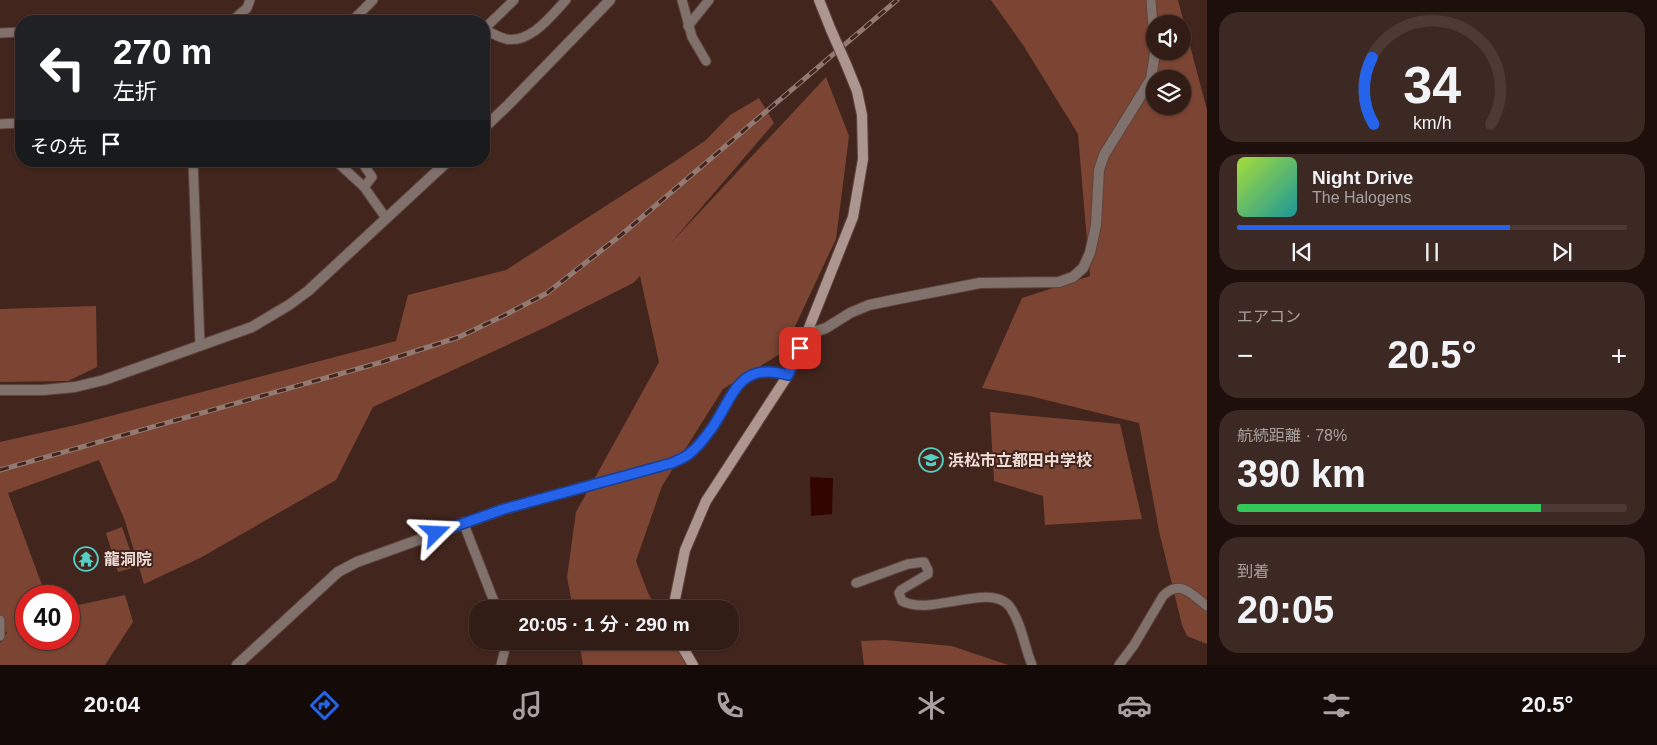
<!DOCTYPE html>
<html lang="ja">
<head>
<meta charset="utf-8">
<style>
	:root { --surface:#321c16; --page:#3d2923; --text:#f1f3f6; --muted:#a8a1a1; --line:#4d3a35; --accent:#2563eb }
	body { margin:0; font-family:Arial,"Noto Sans JP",sans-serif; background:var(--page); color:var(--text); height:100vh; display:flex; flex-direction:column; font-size:19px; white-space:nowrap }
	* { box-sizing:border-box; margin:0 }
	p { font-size:16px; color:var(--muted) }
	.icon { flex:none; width:28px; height:28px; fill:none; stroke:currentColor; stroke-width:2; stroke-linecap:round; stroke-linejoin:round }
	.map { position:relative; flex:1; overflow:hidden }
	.drawer { display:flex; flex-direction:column; gap:12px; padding:12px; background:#1c0f0c; width:450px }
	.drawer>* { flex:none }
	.banner { position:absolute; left:15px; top:15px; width:475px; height:152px; border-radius:20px; box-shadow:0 1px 4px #0004,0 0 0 1px var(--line); background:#202124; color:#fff; overflow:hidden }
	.tools { position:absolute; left:1146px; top:15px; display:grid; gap:10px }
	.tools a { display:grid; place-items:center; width:45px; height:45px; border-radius:50%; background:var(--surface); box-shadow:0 1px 4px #0004,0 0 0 1px var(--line); font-size:25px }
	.speed { position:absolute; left:15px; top:585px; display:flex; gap:10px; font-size:25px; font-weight:700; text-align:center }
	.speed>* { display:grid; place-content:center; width:65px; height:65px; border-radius:50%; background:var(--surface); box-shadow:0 1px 4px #0004,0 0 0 1px var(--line); line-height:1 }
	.speed .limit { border:8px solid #d22; background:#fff; color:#111 }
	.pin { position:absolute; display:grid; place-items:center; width:42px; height:42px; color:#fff; margin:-21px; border-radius:10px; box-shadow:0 2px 8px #0006 }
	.me { position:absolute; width:55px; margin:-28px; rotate:69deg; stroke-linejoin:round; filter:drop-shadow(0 0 4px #0008) }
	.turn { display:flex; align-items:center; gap:18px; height:105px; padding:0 15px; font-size:22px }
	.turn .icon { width:65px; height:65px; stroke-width:2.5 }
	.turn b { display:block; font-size:35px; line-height:42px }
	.then { display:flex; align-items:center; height:48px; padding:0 15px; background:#0003; gap:10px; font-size:19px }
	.big { font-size:38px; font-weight:600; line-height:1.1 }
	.drawer .tile { flex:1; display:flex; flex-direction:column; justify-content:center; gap:8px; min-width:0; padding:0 18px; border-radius:20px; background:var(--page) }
	.drawer .dial { align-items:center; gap:0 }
	.dial svg { height:130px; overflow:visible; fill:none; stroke:var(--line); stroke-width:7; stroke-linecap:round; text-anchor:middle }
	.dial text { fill:var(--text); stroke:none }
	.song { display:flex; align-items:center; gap:15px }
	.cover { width:60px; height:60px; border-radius:8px; background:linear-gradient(135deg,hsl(80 70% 55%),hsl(180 70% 35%)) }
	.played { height:5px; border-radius:2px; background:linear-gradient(90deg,var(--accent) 70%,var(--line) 70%) }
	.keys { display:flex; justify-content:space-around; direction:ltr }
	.heat { display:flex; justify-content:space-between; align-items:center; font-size:28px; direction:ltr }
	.charge { height:8px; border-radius:4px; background:linear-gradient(90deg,#34c759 78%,var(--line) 0) }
	.trip { position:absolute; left:469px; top:600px; width:270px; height:50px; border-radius:20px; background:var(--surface); box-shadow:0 1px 4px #0004,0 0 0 1px var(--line); font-weight:600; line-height:50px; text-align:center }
	.dock { display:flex; height:80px; justify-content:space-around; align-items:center; background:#140b09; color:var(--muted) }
	.dock .icon { width:35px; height:35px }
	.dock .selected { color:var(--accent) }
	.dock b { font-size:22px; color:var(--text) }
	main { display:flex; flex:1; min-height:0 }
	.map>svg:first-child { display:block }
</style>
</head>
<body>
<main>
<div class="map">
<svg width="1207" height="665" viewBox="0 0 1207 665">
	<rect width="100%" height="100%" fill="#42261e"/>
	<g fill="#7c4433" fill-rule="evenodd">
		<path d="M991,0H1178L1207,110V644L1187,636L1182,625L1159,531L1139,423L1030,396L982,388L1022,298L1090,276L1078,134L1023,45ZM1155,24H1182V51H1155ZM1155,79H1182V106H1155Z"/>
		<path d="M826,77L849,136L836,239L783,352L723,389L662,486L636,561L648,593L657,609H573L567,577L576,512L659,362L640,276L633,283L546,327L373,407L336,480L200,558L144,584L125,521L99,460L8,493L46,596H26V639H69V607L125,595L133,622L105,665H0V643L7,633L0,625V442L80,424L396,341L408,295L506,270L671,164L706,140L730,115L759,98L774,123L670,244Z"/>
		<path d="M96,306L97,367L68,381L0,382V309Z"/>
		<path d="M990,412L1120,424L1142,519L1045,525L1043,496L994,481Z"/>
		<path d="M122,527L136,567L118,572L106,533Z"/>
		<path d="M884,640L952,646L1008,665H864L861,641Z"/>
		<path d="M579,641H675L689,665H583Z"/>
	</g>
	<path fill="#320500" d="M810,477L833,478L832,514L811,516Z"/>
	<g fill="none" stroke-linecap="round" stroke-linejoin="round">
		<g stroke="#5e433c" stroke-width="11">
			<g id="minor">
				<path d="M682,0L692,37L706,61"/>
				<path d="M1151,0L1155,53"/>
				<path d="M232,21L247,8L250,0"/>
				<path d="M352,21L373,0"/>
				<path d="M688,26L709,0"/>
				<path d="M484,29C491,33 498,37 506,39C530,44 551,16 566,0"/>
				<path d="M484,29L514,0"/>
				<path d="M0,33L21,32"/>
				<path d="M0,124L21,123"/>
				<path d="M193,161L200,346"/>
				<path d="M336,161L364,187L386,218"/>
				<path d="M361,161L372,177L364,187"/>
				<path d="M463,522L497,609"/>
				<path d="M856,583L908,564L924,562L928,570V574L901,590L899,593L902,601C931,617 991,581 1010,607C1022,624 1024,646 1032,665"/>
				<path d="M0,620V636"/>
				<path d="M501,665L507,641"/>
				<path d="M1119,665L1134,645L1163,596C1180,578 1192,595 1207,606"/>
			</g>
		</g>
		<g stroke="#5e433c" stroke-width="12">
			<g id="tertiary">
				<path d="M484,128L509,104L610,0"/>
				<path d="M806,335L826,328L850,313L869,305L893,300L980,283L1059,282L1073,277L1083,268L1090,253L1096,225L1099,170L1104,155L1151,79L1155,53"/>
				<path d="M0,390H43L75,387L104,380L252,327L289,305L308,291L448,161"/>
				<path d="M237,665L338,572L357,562L504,509L672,463C678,460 684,458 689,454C696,449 707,435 712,428C734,396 738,361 788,375"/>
			</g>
		</g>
		<g stroke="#5e433c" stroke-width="12">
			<g id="secondary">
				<path d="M819,0L831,30"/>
				<path d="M673,609L685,550L706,501L788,375L806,335L853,217L863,159L862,115L857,91L846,64"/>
				<path d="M679,641L693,665"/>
			</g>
		</g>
		<use href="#minor" stroke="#80716c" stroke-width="9"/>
		<use href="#tertiary" stroke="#80716c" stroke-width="10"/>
		<use href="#secondary" stroke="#ad968f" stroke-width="10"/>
		<g stroke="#927a73" stroke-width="5">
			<path id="rail" d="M0,470L382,362L459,337L503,316L547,293L621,235L897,0"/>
		</g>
		<use href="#rail" stroke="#42261e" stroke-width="3" stroke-dasharray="9" stroke-linecap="butt"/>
		<g stroke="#5e433c" stroke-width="12" stroke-linecap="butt">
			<path id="secondary-bridge" d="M831,30L846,64"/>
		</g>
		<use href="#secondary-bridge" stroke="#ad968f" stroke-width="10"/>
	</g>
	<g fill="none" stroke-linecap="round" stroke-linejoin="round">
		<g stroke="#184099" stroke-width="12">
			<path id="route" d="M436,533L504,509L672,463C678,460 684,458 689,454C696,449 707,435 712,428C734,396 738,361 788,375L800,348"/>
		</g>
		<use href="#route" stroke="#2563eb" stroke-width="9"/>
	</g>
	<defs>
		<g id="school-ring" transform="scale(1.25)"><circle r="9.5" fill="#42261e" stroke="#56cec4" stroke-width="1.5"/><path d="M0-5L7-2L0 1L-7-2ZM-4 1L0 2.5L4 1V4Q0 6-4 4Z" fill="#56cec4"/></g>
		<g id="temple-ring" transform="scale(1.25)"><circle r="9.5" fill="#42261e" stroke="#56cec4" stroke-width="1.5"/><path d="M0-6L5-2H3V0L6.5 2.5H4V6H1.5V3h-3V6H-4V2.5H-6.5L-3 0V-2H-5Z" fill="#56cec4"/></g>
	</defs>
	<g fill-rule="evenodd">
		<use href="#school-ring" x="931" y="460"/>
		<use href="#temple-ring" x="86" y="559"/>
	</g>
	<g text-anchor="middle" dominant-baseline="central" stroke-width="4" stroke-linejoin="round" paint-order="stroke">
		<g font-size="16" font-weight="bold" fill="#f0ddd8" stroke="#42261e" text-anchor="start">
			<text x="948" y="460">浜松市立都田中学校</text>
			<text x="104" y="559">龍洞院</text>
		</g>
	</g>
</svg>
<div class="tools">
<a><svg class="icon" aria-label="sound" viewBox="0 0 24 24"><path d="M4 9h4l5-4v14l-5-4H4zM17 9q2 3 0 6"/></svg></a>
<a><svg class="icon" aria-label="layers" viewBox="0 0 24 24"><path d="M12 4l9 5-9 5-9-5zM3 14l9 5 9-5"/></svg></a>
</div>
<div class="speed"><div class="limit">40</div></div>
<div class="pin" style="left:800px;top:348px;background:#d93025"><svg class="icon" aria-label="arrive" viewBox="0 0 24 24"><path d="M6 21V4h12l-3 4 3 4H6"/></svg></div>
<svg class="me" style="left:436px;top:533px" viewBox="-20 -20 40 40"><path d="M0-17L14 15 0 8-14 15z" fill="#2563eb" stroke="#fff" stroke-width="4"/></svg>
<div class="trip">20:05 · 1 分 · 290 m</div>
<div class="banner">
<div class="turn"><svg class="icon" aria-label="left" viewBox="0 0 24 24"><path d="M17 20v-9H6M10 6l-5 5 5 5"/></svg><div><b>270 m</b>左折</div></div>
<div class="then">その先<svg class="icon" aria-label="arrive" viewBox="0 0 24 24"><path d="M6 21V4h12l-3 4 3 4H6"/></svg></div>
</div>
</div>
<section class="drawer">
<div class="tile dial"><svg viewBox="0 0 100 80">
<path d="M14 69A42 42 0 1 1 86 69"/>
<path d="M14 69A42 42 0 0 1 13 28" stroke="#2563eb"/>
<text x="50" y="56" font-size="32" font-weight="700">34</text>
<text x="50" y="72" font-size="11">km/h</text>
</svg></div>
<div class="tile">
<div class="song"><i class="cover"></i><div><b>Night Drive</b><p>The Halogens</p></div></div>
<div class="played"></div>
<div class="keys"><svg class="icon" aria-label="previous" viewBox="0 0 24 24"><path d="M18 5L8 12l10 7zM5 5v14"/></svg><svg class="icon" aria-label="pause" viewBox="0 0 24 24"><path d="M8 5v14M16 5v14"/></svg><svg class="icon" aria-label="next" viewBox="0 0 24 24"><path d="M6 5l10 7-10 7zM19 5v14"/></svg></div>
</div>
<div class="tile"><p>エアコン</p>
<div class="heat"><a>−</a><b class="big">20.5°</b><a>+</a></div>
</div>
<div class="tile"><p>航続距離 · 78%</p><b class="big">390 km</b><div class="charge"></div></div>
<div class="tile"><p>到着</p><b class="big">20:05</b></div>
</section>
</main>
<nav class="dock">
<b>20:04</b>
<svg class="icon selected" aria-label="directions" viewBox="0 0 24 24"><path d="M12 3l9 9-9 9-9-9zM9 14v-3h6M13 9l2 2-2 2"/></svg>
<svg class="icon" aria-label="music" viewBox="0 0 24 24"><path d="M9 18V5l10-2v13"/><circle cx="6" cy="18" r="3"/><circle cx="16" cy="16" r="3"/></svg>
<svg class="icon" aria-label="phone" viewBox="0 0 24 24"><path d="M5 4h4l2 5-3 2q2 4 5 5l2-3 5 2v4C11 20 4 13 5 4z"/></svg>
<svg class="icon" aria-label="climate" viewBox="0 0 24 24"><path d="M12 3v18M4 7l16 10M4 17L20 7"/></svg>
<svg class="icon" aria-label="car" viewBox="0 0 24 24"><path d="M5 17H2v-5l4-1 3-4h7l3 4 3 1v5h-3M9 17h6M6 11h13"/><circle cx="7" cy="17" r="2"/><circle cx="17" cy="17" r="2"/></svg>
<svg class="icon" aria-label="filters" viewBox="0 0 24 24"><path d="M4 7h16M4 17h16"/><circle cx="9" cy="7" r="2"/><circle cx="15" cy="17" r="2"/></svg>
<b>20.5°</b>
</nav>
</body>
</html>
